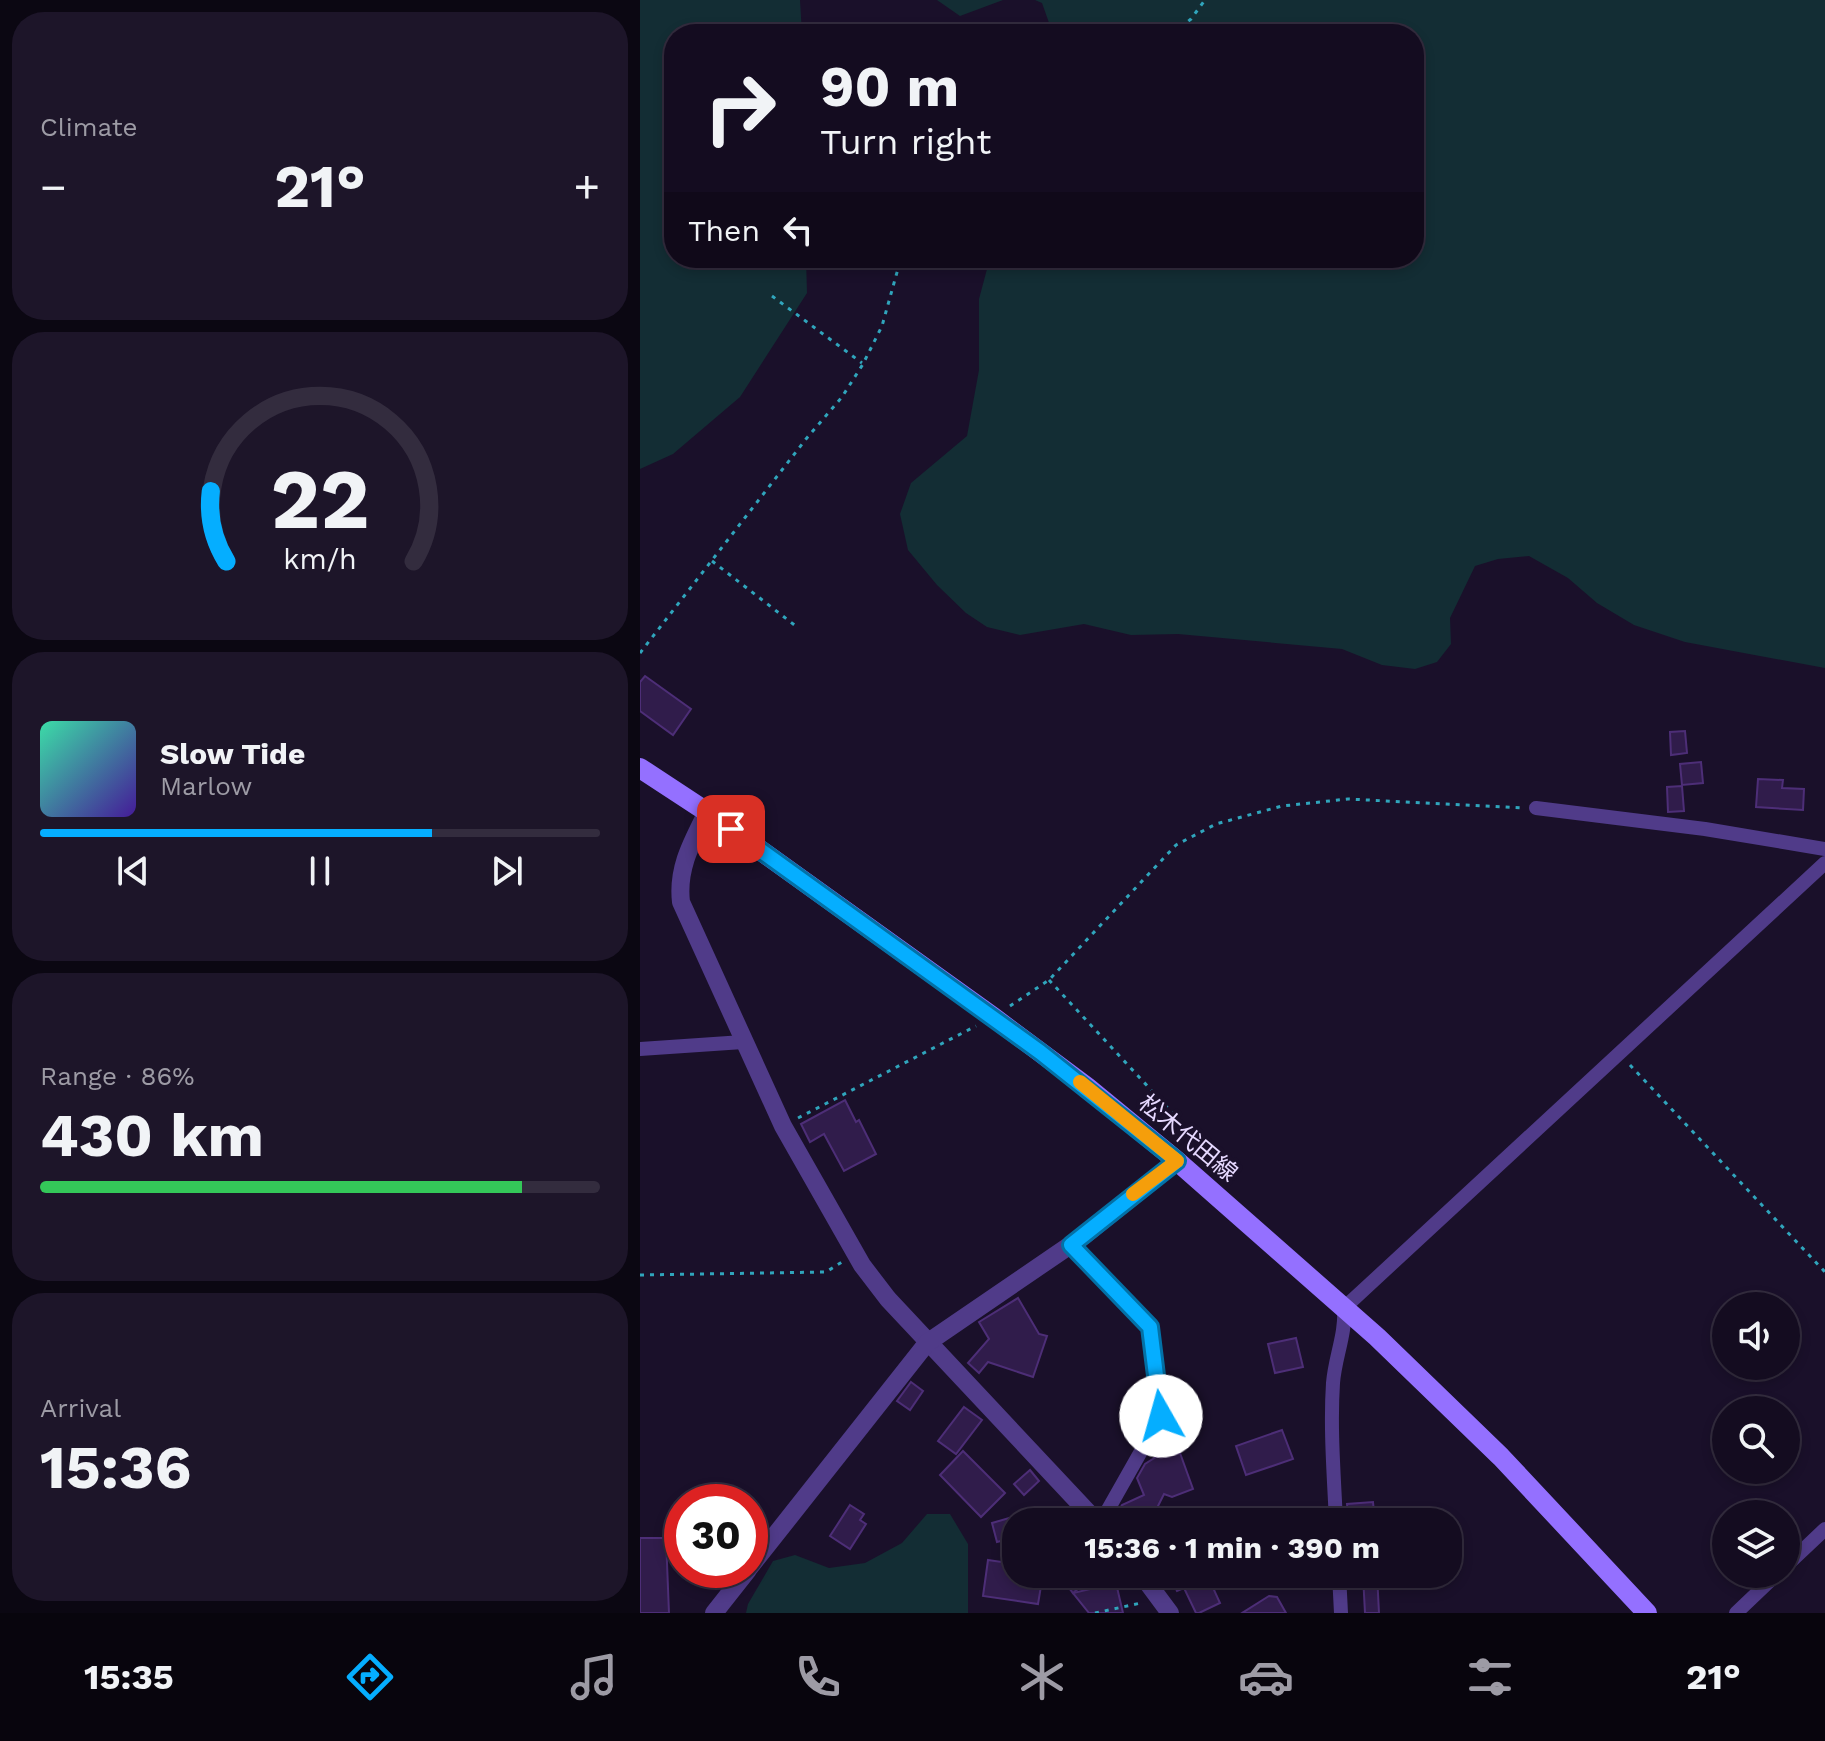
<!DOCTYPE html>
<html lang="en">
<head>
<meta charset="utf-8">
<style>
	:root { --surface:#140c20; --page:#1d1529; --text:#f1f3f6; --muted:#9d9ba5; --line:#332c3e; --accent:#05aeff }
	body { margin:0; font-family:"Work Sans","Noto Sans JP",sans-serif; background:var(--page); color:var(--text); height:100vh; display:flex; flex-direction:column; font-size:30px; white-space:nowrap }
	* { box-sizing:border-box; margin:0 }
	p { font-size:26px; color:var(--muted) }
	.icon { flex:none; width:44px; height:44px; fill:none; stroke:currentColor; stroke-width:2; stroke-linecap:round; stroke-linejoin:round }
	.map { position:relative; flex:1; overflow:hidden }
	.sheet { display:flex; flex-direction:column; gap:12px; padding:12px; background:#0b0712; width:640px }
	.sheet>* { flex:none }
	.top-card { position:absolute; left:24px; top:24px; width:760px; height:244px; border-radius:32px; box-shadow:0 4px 12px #0003,0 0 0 2px var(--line); background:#140c20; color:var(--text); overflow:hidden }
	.controls { position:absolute; left:1072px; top:1292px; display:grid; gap:16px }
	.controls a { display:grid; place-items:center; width:88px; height:88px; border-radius:50%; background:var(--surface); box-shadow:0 4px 12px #0003,0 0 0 2px var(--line); font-size:40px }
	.speed { position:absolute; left:24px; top:1484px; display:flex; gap:16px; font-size:40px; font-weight:700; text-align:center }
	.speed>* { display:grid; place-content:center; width:104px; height:104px; border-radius:50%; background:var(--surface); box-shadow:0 4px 12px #0003,0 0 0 2px var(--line); line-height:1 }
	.speed .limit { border:12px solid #d22; background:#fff; color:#111 }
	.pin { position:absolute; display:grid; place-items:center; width:68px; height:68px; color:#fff; margin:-34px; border-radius:16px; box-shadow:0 4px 12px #0006 }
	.me { position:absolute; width:88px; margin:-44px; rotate:353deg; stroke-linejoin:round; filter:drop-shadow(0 0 6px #0008) }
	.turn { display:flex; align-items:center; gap:28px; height:168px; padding:0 24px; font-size:36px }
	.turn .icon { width:104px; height:104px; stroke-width:2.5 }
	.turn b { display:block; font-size:56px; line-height:68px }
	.then { display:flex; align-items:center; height:76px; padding:0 24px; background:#0003; gap:16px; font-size:30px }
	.big { font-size:60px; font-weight:700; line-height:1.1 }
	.sheet .widget { flex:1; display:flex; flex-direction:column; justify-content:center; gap:12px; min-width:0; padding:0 28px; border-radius:32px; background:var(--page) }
	.sheet .dial { align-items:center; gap:0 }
	.dial svg { height:208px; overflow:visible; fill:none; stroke:var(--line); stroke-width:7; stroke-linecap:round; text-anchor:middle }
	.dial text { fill:var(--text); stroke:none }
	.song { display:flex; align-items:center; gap:24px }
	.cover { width:96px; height:96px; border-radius:12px; background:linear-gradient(135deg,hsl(160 70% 55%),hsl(260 70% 35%)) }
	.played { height:8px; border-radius:4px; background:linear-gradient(90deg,var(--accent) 70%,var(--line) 70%) }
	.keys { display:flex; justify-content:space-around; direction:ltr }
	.heat { display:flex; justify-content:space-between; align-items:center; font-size:44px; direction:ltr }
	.charge { height:12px; border-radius:6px; background:linear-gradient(90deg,#34c759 86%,var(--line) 0) }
	.trip { position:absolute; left:362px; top:1508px; width:460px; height:80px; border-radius:32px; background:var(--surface); box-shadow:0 4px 12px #0003,0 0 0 2px var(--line); font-weight:700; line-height:80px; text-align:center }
	.menu { display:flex; height:128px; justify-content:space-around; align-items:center; background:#08050d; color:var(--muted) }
	.menu .icon { width:56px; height:56px }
	.menu .active { color:var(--accent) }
	.menu b { font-size:36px; color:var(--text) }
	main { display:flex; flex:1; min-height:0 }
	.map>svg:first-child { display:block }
</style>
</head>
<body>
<main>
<section class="sheet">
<div class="widget"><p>Climate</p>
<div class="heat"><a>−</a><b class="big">21°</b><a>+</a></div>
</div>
<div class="widget dial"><svg viewBox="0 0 100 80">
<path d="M14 69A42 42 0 1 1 86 69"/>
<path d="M14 69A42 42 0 0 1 8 42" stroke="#05aeff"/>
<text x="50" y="56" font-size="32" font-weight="700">22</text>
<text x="50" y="72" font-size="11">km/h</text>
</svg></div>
<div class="widget">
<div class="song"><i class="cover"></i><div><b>Slow Tide</b><p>Marlow</p></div></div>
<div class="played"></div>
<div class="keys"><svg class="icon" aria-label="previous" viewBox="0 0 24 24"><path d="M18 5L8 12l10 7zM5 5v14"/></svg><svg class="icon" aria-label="pause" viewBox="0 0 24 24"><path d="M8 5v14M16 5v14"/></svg><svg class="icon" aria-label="next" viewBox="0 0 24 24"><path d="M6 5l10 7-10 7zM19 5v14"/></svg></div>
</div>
<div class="widget"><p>Range · 86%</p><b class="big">430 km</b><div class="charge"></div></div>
<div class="widget"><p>Arrival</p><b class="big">15:36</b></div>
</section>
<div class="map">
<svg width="1185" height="1613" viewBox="0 0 1185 1613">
	<rect width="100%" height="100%" fill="#1a102a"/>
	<g fill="#132d34">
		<path d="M0,0H160L162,34H34V258H166L167,293L100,397L33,454L0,469Z"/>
		<path d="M297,0H363L320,16Z"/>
		<path d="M395,0H1185V668L1045,642L994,625L957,603L928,578L889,556L858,559L835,566L810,618L811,644L797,662L775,669L742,665L702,649L538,634L491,635L444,624L380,635L347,627L326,613L297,585L268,550L260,514L271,483L327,436L339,370V299L350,258H774V34H413L402,3Z"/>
		<path d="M287,1514H310L328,1544V1613H106L108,1604L133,1561L155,1555L189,1568L225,1563L262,1543Z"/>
	</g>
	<g fill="#301c4b" stroke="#4d2e77" stroke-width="2">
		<path d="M5,676L51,709L33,735L0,711V682Z"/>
		<path d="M1045,731L1047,753L1031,755L1030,732Z"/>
		<path d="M1061,762L1063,783L1042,785L1040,764Z"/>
		<path d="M1118,779L1143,780L1142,788L1164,789L1163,810L1116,807Z"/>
		<path d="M1042,786L1044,811L1028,812L1027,787Z"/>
		<path d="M205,1100L216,1122L219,1120L236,1154L204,1171L184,1134L170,1142L161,1124Z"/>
		<path d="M378,1298L399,1334L407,1336L393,1377L348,1362L339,1373L328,1363L349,1339L339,1322Z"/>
		<path d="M656,1338L663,1367L635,1373L628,1344Z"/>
		<path d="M271,1382L283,1391L270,1410L257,1401Z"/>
		<path d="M324,1407L342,1420L316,1454L298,1441Z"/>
		<path d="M642,1430L653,1459L606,1475L596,1446Z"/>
		<path d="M323,1451L365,1493L341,1517L300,1475Z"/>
		<path d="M540,1453L553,1489L532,1497L524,1494L518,1506L519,1522H478L475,1517L482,1505L504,1495L497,1478L505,1464L516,1457Z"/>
		<path d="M390,1470L399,1481L384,1495L374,1484Z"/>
		<path d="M733,1502L735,1522H709L707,1504Z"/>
		<path d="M210,1505L224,1514L220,1520L226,1524L210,1549L190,1536Z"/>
		<path d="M376,1516V1537L357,1542L352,1523Z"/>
		<path d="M0,1538H26L29,1613H0Z"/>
		<path d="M348,1560L376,1564V1574H403L398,1604L343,1596Z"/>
		<path d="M418,1574H456L433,1593Z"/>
		<path d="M529,1574H600L574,1590L580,1603L559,1613H556L544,1588L537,1591Z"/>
		<path d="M737,1574L739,1613H725L723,1575Z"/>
		<path d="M476,1583L483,1613H449L433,1593Z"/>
		<path d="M629,1596L637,1597L646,1613H602Z"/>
	</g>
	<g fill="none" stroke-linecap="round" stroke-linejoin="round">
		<g stroke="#30a5bc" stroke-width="3" stroke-dasharray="4 6" stroke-linecap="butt">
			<path d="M533,34L551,19L565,0"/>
			<path d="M132,296L222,363"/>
			<path d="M72,561L157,627"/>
			<path d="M0,653L166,439L202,397L223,364L242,326L261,258"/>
			<path d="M409,980L564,1147L552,1153"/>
			<path d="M370,1006L409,980L536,845L576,824L642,806L708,799L884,808"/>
			<path d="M990,1065L1185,1272"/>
			<path d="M158,1118L336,1026"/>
			<path d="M0,1275L186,1272L202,1262"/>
			<path d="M455,1613L501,1603"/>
		</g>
		<g stroke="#503b89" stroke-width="14">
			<path d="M896,808L1065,829L1185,849"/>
			<path d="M0,1049L103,1042"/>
			<path d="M431,1245L510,1327L521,1416L461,1522"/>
			<path d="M696,1522C694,1476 690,1429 693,1383C695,1357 706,1334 704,1308L1185,863"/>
			<path d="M1146,1566L1185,1529"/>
			<path d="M699,1574L701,1613"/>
			<path d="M1096,1613L1137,1574"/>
		</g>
		<g stroke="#503b89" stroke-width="18">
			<path d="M67,812C52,842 37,868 41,902L143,1126L222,1265L248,1299L457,1522"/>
			<path d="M110,1567L287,1343L445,1235L537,1161"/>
			<path d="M501,1574L530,1613"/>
			<path d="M74,1613L108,1570"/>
		</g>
		<path stroke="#9470ff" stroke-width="20" d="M0,768L67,812L353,1017L447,1087L537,1161L737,1337L861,1457L1007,1613"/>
	</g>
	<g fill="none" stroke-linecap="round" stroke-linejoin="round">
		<g stroke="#0371a6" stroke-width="20">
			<path id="route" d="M91,829L400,1052L537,1161L431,1245L510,1327L521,1416"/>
		</g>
		<use href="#route" stroke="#05aeff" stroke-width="14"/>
		<path stroke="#f59e0b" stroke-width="14" d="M440,1082L537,1161L493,1194"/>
	</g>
	<g text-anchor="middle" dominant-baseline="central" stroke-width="8" stroke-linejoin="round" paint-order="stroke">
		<g font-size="24" fill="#e6d9ff" stroke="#1a102a">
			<text transform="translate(548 1138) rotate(40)">松木代田線</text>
		</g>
	</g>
</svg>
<div class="controls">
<a><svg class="icon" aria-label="sound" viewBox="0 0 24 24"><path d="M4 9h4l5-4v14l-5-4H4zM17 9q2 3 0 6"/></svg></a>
<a><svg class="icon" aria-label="search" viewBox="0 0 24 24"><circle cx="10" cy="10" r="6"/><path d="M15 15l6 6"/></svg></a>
<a><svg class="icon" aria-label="layers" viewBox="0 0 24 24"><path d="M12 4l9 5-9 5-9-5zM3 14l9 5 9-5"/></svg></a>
</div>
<div class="speed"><div class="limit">30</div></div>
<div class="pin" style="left:91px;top:829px;background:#d93025"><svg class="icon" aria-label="arrive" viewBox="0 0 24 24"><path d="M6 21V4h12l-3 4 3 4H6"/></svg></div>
<svg class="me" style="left:521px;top:1416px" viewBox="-20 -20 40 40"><circle r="19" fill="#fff"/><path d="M0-13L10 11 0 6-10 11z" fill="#05aeff"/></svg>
<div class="trip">15:36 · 1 min · 390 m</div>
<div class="top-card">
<div class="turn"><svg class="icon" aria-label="right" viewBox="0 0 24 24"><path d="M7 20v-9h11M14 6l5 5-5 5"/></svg><div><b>90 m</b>Turn right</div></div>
<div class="then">Then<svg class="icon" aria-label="left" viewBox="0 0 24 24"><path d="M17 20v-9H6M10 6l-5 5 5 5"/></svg></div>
</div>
</div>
</main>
<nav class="menu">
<b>15:35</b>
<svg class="icon active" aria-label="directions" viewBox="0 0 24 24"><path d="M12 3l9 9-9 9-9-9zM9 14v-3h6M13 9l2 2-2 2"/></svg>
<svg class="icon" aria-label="music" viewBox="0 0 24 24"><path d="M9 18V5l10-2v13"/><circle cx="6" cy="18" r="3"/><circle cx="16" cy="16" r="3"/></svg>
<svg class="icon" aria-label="phone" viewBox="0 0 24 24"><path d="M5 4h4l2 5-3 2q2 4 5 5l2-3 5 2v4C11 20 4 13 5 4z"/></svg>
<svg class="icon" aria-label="climate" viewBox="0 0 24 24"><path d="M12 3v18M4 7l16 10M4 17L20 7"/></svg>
<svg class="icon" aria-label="car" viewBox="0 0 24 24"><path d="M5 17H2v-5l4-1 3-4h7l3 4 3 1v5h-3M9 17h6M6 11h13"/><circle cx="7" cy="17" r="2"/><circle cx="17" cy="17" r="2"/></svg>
<svg class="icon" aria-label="filters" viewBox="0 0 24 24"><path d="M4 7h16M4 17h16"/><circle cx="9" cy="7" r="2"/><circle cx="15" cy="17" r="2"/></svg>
<b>21°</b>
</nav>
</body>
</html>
